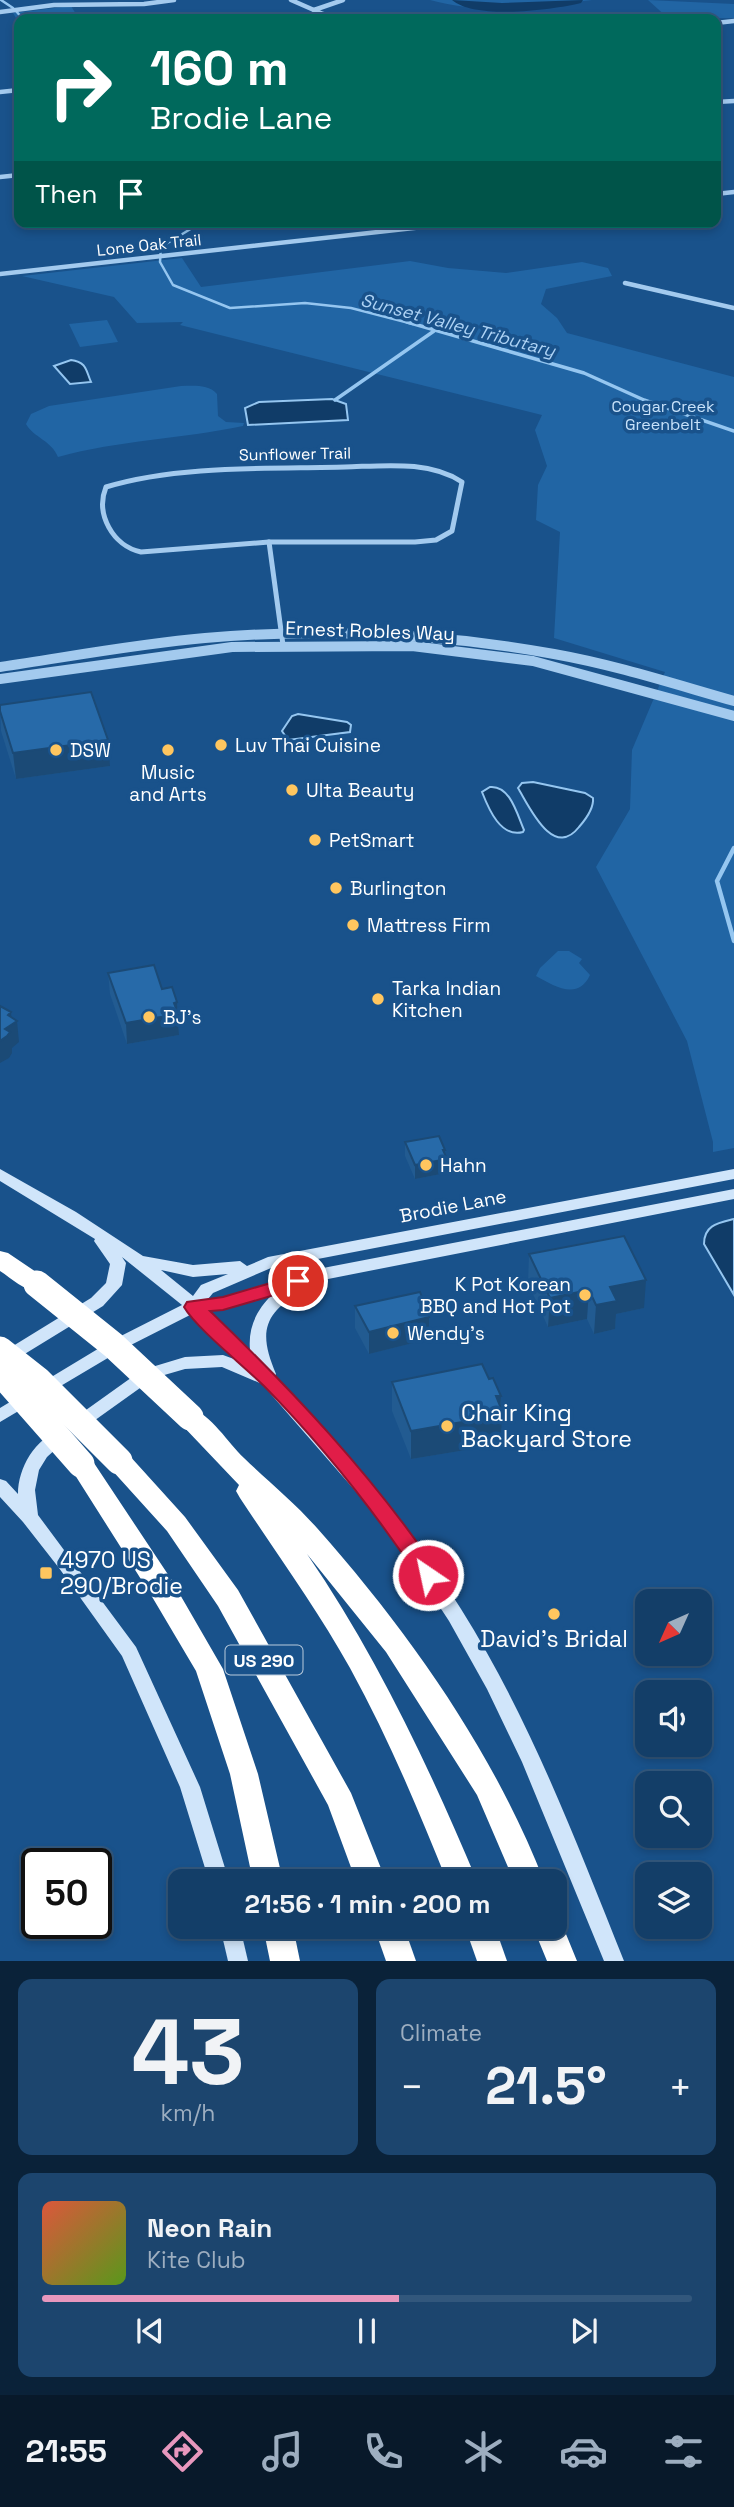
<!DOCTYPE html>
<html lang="en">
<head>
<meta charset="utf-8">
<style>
	:root { --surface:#133e68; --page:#1c456e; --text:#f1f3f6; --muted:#9daec0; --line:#32577c; --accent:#e797bd }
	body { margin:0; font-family:"Space Grotesk",sans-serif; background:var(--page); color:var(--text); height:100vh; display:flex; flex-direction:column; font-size:26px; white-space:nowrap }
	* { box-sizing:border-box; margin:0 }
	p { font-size:23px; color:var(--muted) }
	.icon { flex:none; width:38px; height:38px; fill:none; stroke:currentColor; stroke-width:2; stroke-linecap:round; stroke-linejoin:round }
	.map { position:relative; height:1961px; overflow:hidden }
	.drawer { display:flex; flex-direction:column; gap:18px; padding:18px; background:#0a2239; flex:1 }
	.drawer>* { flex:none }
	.guide { position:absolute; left:14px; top:14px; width:707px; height:214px; border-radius:14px; box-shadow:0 4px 10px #0003,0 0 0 2px var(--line); background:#00695c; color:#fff; overflow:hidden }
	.needle { width:46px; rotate:225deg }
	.fabs { position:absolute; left:635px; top:1589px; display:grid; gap:14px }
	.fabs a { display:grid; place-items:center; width:77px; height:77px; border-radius:14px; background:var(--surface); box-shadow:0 4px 10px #0003,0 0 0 2px var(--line); font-size:35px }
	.speed { position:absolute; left:21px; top:1848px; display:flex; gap:14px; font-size:35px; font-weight:700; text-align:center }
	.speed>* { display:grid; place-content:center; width:91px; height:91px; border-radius:50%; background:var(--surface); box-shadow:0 4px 10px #0003,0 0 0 2px var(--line); line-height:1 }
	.speed .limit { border:4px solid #111; border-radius:10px; background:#fff; color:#111 }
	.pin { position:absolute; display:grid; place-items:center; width:60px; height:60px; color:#fff; margin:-30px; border:4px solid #fff; border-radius:50%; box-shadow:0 2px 7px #0007 }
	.me { position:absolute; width:77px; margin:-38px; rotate:326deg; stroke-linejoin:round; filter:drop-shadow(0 0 5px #0008) }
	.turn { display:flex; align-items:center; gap:24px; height:147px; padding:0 21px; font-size:32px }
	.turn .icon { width:91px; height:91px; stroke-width:2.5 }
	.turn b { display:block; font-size:49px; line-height:60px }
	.then { display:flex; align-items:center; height:66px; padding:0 21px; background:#0003; gap:14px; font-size:26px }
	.big { font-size:52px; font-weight:700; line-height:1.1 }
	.drawer .widget { flex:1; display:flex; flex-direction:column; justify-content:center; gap:10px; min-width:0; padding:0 24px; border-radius:14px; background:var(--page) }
	.drawer .dial { align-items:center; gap:0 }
	.dial b { font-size:91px; line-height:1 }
	.song { display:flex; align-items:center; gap:21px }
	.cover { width:84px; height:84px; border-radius:10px; background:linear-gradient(135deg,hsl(10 70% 55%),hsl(90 70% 35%)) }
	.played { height:7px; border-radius:4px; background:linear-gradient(90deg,var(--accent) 55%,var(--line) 55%) }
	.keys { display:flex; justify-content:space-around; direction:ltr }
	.heat { display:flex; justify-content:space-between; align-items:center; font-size:38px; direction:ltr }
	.drawer .tiles { flex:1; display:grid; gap:18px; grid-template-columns:1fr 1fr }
	.widget:last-child { grid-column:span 2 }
	.trip { position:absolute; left:168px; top:1869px; width:399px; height:70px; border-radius:14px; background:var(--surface); box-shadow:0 4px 10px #0003,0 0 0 2px var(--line); font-weight:700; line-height:70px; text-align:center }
	.tab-bar { display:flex; height:112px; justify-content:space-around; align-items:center; background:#08192a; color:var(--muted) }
	.tab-bar .icon { width:49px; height:49px }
	.tab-bar .on { color:var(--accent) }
	.tab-bar b { font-size:32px; color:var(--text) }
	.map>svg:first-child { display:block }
</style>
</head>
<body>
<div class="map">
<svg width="734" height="1961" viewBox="0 0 734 1961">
	<rect width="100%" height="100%" fill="#19528b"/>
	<g fill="#2165a4">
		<path d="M430,0H592C539,6 483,15 430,0Z"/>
		<path d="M648,0L734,4V18L669,19Z"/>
		<path d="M71,6L79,19H19V23L13,13Z"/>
		<path d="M182,258L201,287L410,261L448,268L506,273L582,262L608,268L612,276L546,289L541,304L557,318L567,333L734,377V1148L713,1152V1142L687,1041L596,867L630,809L632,750L665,672L554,638L560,532L536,520L538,485L547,466L535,430L542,415L180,325L183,322L137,323L114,297L22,276Z"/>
		<path d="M107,320L118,342L80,347L69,324Z"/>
		<path d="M181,386C194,386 208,384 217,394L218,416L226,422L244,423L243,426C182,439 119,440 58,457C51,440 34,438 26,424L31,414L49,406Z"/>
		<path d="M558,951H569L582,959L579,963L590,975C578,1001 554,986 536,976L540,968Z"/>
	</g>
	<g fill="#103c68" stroke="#95c6f0" stroke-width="2">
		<path d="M71,360C87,362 86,371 91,382L70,384L54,366Z"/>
		<path d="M332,399L346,404L348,420L248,425L245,408L259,402Z"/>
		<path d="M298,714L347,722L351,725L350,732L288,740L282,731L292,716Z"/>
		<path d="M533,782L585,793L593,798C594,808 586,819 579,827C553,860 529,806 518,788L522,783Z"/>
		<path d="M490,787C510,785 517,814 524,830L523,832C501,838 489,810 482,792Z"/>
		<path d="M734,1219V1295L704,1244C704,1225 718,1223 734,1219Z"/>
	</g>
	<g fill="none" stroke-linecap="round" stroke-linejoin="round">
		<g stroke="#95c6f0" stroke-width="2.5">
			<path d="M1,0L13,8"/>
			<path d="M16,11L23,19"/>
			<path d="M202,222L161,247L160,262L173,285L230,308L305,303L351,308L413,324"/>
		</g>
		<g stroke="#95c6f0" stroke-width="3.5">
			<path d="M407,322L584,373L644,400L734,431"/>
			<path d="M335,400L434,331"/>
		</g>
		<path stroke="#95c6f0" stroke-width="4.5" d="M734,848L717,881L734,941"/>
		<path fill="#103c68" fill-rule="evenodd" d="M452,0L502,3L583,0L581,3C552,10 475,20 452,0Z"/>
		<g stroke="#a3caee" stroke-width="4.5">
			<path d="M291,0L323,14L344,19"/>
			<path d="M314,10L343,0"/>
			<path d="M0,12L54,5L144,4L174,0"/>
			<path d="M716,23L734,21"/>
			<path d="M0,92L19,90"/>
			<path d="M716,102L734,101"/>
			<path d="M0,177L19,175"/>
			<path d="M716,194L734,192"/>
			<path d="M0,274L468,222"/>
			<path d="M625,283L734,308"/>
		</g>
		<g stroke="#a3caee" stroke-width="5">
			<path d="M345,467C383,466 429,460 462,482L452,531L436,540L415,542H269L141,552C113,546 95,514 106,487C178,465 270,469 345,467Z"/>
			<path d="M269,542L283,645"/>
		</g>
		<g stroke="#a3caee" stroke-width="10">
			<path d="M0,667C68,657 136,644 205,638C321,628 439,633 554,654C616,665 674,684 734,701"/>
			<path d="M0,679L232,647L412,646L533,661L734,716"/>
		</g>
		<g fill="#d0e5fa" fill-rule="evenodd">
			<path d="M0,1169L76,1212L143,1256L193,1265L240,1261L247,1266L268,1257L734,1169V1179L271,1268L213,1293L208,1299L223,1297L323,1268L734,1189V1199L323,1280L303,1285L302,1291C262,1314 259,1334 276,1374L275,1376C343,1448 408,1524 461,1609C530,1719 576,1841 624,1961H604L522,1762L487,1689L449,1621L409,1560L365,1502L262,1384L222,1367L185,1369L154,1378L84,1428L78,1430L72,1428L70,1424L72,1420L142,1370L185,1357L223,1355L242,1362L192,1314L123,1349L0,1422V1408L111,1341L182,1305L122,1257L126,1263L122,1285L103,1306L10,1363L0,1364V1354L91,1298L106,1283L110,1264L94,1241L95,1239L0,1181ZM161,1270L193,1277L228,1274L201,1285L193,1296ZM273,1294C256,1310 248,1328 250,1350L209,1311Z"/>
			<path d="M61,1430L67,1431L70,1436L47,1457L39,1470L35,1490L38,1515L136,1647L200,1787L229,1881H209L180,1787L122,1656L59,1568L23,1522L0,1497V1479L6,1481L18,1494C18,1468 35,1438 61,1430Z"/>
			<path d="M220,1927H240L248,1961H228Z"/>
		</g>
		<g fill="#fff" fill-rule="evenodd">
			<path d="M0,1251L8,1253L45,1278L49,1284L45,1290C28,1295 14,1280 0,1271Z"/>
			<path d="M190,1408C211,1414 228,1443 244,1458C268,1481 295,1503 317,1528C410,1633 493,1751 544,1881H514L477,1795L386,1652L307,1554C377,1656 429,1767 477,1881H447C418,1809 388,1737 350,1668C317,1609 277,1554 240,1498L236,1491L239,1485L181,1424L177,1417L181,1410Z"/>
			<path d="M119,1451L128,1454L185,1517L238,1590L351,1793L386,1881H356L328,1805L218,1606L167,1531L110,1468L106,1461L110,1454Z"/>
			<path d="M81,1454L90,1457L171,1579L223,1669L258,1774L283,1881H253L230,1774L196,1671L151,1595L68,1464L72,1457Z"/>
			<path d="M555,1916L559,1917L577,1961H547L533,1927H555Z"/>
			<path d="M263,1927H293L300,1961H270Z"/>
			<path d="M374,1927H404L416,1961H386Z"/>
			<path d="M465,1927H495L507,1961H477Z"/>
		</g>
		<g stroke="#fff" stroke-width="27">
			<path d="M37,1284L113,1345L190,1417"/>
			<path d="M0,1350L38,1380L119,1461"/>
			<path d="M0,1372L81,1464"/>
		</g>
	</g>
	<g fill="#225b91">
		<path d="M0,705L110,766L16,779L1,731Z"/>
		<path d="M108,973L162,989L177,1002L179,1035L127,1044L110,994Z"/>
		<path d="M405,1142L445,1155L446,1173L415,1179L405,1156Z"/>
		<path d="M529,1254L644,1308L616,1314L615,1329L594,1334L587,1319L548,1327L528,1283Z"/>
		<path d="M355,1306L429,1317V1339L369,1354L355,1328Z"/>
		<path d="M489,1379L501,1396V1440L484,1444V1447L411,1459L392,1411V1382Z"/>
	</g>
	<g fill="#1b4a76">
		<path d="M108,740L110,766L16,779L13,753Z"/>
		<path d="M177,1002L179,1035L127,1044L126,1023Z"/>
		<path d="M11,1012L12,1025L17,1021L19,1042L12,1048V1053L9,1058L0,1063V1041L5,1029L8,1015Z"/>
		<path d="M443,1150H445V1159H447L446,1173L415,1179V1165Z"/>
		<path d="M646,1280L644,1308L616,1314L615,1329L594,1334L596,1305L610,1287Z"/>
		<path d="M589,1290L587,1319L548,1327L550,1298Z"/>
		<path d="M429,1317V1339L369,1354V1332Z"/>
		<path d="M496,1396H501L500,1412L502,1411L501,1440L484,1444V1447L411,1459V1431L484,1415Z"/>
	</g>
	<g fill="#276aa9" stroke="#1b4a76" stroke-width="2">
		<path d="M91,692L108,740L13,753L0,711V705Z"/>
		<path d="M154,965L162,989L172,987L177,1002L174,1003L178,1014L126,1023L108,973Z"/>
		<path d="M0,1006L11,1012L8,1015L17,1021L5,1029L10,1032L7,1036L0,1041Z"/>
		<path d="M439,1136L445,1150H443L447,1159L415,1165L405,1142Z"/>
		<path d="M624,1236L646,1280L610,1287L617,1301L596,1305L589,1290L550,1298L529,1254Z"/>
		<path d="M420,1292L429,1317L369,1332L355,1306Z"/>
		<path d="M482,1364L489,1379L493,1378L501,1396H496L502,1411L484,1415L485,1418L411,1431L392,1382Z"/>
	</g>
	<path fill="#e11d48" stroke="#92132f" stroke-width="2" d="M298,1275L305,1276L307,1281L305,1286L223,1310L210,1311C293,1391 371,1474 436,1569L439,1575L436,1581L428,1583L421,1581C375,1512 322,1445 264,1386C243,1365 197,1329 184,1307L187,1302L223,1297Z"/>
	<g fill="#ffc65f" stroke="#19528b" stroke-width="2.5">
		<circle cx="221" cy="745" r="7"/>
		<circle cx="56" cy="750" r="7"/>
		<circle cx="168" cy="750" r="7"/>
		<circle cx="292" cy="790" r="7"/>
		<circle cx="315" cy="840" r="7"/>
		<circle cx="336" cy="888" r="7"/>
		<circle cx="353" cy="925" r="7"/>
		<circle cx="378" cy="999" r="7"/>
		<circle cx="149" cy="1017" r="7"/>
		<circle cx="426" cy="1165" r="7"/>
		<circle cx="585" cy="1295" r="7"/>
		<circle cx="393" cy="1333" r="7"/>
		<circle cx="447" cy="1426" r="7"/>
		<rect x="39" y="1566" width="14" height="14" rx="3.5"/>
		<circle cx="554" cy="1614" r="7"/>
	</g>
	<g text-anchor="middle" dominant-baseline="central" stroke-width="7" stroke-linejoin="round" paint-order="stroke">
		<g font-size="16" fill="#fff" stroke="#19528b">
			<text transform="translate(149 245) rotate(-6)">Lone Oak Trail</text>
			<text transform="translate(295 454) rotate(-1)">Sunflower Trail</text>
		</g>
		<g font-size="16" fill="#c8e2fa" stroke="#19528b">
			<text x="663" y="406">Cougar Creek<tspan x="663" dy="18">Greenbelt</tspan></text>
		</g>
		<g font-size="18" font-style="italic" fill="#aed3f5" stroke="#19528b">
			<text transform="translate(458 325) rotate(15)">Sunset Valley Tributary</text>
		</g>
		<rect fill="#19528b" stroke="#bacbdc" stroke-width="2" x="225.5" y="1645.5" width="77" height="29" rx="5"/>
		<g font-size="18" font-weight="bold" fill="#fff">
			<text x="264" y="1660">US 290</text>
		</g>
		<g font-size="19" fill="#fff" stroke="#19528b">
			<text transform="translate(370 631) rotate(2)">Ernest Robles Way</text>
			<text transform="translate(453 1206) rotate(-11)">Brodie Lane</text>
		</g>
		<g font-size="19" fill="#fff" stroke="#19528b" text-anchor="start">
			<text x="235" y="745">Luv Thai Cuisine</text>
			<text x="70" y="750">DSW</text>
			<text x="168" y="772" text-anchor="middle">Music<tspan x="168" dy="22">and Arts</tspan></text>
			<text x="306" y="790">Ulta Beauty</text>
			<text x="329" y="840">PetSmart</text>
			<text x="350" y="888">Burlington</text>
			<text x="367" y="925">Mattress Firm</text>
			<text x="392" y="988">Tarka Indian<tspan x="392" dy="22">Kitchen</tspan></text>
			<text x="163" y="1017">BJ's</text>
			<text x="440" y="1165">Hahn</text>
			<text x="571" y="1284" text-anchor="end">K Pot Korean<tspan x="571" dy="22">BBQ and Hot Pot</tspan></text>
			<text x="407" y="1333">Wendy's</text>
		</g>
		<g font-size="23" fill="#fff" stroke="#19528b" text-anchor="start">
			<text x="461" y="1413">Chair King<tspan x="461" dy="26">Backyard Store</tspan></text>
			<text x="60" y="1560">4970 US<tspan x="60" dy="26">290/Brodie</tspan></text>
			<text x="554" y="1639" text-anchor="middle">David's Bridal</text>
		</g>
	</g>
</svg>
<div class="fabs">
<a><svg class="needle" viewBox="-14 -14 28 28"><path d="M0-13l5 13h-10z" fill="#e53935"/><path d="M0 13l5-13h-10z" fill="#9daec0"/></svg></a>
<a><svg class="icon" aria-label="sound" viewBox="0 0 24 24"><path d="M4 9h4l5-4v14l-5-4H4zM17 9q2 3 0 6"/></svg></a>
<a><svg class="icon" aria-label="search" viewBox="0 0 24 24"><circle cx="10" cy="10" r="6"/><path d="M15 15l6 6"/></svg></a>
<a><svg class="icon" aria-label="layers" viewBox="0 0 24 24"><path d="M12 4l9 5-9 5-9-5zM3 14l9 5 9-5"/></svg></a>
</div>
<div class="speed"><div class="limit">50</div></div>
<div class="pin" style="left:298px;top:1281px;background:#d93025"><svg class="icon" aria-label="arrive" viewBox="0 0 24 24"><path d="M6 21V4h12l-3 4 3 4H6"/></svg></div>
<svg class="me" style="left:428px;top:1575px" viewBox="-20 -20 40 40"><circle r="17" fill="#e11d48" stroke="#fff" stroke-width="3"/><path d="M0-11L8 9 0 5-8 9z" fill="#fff"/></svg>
<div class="trip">21:56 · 1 min · 200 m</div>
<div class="guide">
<div class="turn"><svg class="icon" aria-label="right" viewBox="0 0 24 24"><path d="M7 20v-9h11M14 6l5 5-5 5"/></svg><div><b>160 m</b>Brodie Lane</div></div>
<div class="then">Then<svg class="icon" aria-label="arrive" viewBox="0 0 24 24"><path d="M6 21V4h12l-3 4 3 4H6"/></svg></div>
</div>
</div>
<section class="drawer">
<div class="tiles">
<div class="widget dial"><b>43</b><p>km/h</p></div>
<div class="widget"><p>Climate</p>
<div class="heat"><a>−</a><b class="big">21.5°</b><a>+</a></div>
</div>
<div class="widget">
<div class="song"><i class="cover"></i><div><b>Neon Rain</b><p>Kite Club</p></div></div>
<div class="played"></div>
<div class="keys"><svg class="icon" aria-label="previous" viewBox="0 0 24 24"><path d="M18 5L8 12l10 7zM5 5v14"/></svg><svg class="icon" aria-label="pause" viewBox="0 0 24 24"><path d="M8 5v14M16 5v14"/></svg><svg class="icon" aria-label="next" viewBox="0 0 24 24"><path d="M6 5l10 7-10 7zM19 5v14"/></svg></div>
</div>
</div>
</section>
<nav class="tab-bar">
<b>21:55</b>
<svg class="icon on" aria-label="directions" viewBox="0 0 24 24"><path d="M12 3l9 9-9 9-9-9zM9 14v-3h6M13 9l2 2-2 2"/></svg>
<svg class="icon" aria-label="music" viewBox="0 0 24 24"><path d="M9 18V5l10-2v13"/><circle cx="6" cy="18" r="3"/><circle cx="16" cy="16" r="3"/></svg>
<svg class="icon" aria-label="phone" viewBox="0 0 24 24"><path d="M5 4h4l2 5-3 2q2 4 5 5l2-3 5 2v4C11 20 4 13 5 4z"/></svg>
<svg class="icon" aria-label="climate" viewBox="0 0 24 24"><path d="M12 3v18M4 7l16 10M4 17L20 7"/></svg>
<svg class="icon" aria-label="car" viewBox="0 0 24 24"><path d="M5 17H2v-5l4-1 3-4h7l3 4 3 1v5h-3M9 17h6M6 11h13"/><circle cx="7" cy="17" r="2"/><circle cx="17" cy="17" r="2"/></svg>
<svg class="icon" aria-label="filters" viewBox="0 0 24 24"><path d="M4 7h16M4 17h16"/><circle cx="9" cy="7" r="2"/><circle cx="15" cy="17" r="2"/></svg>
</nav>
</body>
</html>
